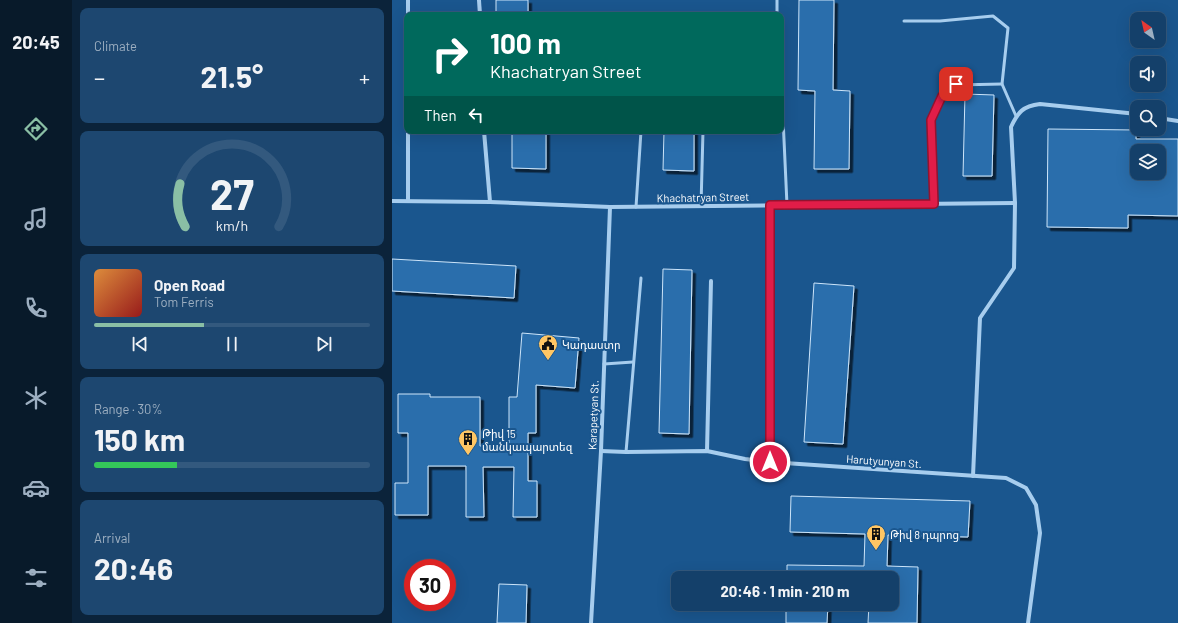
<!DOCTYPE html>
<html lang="en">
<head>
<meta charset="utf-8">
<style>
	:root { --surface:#14406a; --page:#1d4770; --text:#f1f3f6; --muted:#9dafc1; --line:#33597e; --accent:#8abfa5 }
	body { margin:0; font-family:Barlow,"Noto Sans Armenian",sans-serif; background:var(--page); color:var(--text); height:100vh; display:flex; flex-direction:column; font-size:15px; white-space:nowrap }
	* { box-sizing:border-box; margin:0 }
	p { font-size:13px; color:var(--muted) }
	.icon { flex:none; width:22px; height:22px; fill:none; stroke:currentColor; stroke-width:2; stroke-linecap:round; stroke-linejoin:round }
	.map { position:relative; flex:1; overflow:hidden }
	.drawer { display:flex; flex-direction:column; gap:8px; padding:8px; background:#0b233a; width:320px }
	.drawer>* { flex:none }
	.top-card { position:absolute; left:12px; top:12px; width:380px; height:122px; border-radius:8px; box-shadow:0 4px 16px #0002,0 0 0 1px var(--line); background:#00695c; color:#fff; overflow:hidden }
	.needle { width:26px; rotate:326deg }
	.tools { position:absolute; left:738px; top:12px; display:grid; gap:8px }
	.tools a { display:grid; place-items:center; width:36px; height:36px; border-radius:8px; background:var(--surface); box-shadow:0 4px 16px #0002,0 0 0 1px var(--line); font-size:20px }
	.speed { position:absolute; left:12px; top:559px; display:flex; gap:8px; font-size:20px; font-weight:700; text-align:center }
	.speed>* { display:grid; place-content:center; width:52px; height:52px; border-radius:50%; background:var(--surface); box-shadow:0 4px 16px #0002,0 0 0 1px var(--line); line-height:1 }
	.speed .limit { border:6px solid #d22; background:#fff; color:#111 }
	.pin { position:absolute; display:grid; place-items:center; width:34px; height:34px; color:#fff; margin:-17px; border-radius:8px; box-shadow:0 2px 6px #0006 }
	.me { position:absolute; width:44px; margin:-22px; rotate:0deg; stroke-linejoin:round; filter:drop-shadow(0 0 3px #0008) }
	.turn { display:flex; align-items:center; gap:14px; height:84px; padding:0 20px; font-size:18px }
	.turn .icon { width:52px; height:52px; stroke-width:2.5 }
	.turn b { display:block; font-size:28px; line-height:34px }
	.then { display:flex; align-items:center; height:38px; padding:0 20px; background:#0003; gap:8px; font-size:15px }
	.big { font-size:30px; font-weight:700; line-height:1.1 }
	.drawer .tile { flex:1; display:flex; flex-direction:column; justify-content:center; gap:6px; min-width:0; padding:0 14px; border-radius:8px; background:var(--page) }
	.drawer .dial { align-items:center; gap:0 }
	.dial svg { height:104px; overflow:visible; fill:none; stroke:var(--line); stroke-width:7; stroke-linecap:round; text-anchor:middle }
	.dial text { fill:var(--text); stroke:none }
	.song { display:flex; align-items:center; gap:12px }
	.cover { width:48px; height:48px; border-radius:6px; background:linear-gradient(135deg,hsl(30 70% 55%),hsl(0 70% 35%)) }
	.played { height:4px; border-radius:2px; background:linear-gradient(90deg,var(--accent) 40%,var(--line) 40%) }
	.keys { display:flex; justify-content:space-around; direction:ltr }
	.heat { display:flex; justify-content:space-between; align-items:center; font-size:22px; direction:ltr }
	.charge { height:6px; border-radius:3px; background:linear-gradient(90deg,#34c759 30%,var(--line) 0) }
	.trip { position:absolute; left:279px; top:571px; width:228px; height:40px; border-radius:8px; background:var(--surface); box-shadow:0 4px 16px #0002,0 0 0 1px var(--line); font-weight:700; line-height:40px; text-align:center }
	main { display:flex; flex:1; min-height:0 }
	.dock { display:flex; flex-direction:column; width:72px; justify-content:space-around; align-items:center; background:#081a2a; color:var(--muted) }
	.dock .icon { width:28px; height:28px }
	.dock .on { color:var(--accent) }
	.dock b { font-size:18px; color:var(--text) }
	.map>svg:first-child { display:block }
</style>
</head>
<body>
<main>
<nav class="dock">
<b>20:45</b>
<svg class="icon on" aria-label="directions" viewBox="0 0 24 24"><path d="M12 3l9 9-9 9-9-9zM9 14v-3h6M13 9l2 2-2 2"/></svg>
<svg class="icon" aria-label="music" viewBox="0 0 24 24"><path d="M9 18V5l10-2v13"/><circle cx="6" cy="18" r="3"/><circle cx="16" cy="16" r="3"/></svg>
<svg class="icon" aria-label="phone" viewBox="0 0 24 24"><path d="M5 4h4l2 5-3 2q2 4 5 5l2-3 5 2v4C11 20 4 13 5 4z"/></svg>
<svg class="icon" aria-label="climate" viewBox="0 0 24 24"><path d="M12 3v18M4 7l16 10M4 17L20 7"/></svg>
<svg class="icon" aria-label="car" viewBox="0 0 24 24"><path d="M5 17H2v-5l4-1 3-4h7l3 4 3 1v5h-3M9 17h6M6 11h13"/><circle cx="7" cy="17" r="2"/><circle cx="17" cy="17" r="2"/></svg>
<svg class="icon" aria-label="filters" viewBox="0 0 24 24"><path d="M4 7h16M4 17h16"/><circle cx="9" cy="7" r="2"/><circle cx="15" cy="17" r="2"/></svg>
</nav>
<section class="drawer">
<div class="tile"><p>Climate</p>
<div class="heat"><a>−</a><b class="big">21.5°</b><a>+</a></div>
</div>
<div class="tile dial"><svg viewBox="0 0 100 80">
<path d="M14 69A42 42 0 1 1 86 69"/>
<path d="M14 69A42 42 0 0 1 10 36" stroke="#8abfa5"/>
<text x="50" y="56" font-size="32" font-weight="700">27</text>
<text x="50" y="72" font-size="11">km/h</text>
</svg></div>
<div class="tile">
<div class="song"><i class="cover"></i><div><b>Open Road</b><p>Tom Ferris</p></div></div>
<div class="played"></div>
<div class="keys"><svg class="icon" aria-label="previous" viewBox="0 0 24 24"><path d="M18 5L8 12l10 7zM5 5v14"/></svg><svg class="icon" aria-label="pause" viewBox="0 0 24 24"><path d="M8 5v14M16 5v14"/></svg><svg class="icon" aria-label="next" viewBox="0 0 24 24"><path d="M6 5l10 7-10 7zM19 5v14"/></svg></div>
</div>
<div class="tile"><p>Range · 30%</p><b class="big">150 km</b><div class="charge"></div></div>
<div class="tile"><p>Arrival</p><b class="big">20:46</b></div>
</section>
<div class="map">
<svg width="786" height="623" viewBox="0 0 786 623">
	<defs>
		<filter id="shadow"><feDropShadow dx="3.5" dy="3.5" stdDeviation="0" flood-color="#0009"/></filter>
	</defs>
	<rect width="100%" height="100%" fill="#1a568e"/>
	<g fill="#296eac" stroke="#cde5fa" fill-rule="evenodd" filter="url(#shadow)">
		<rect x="104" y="0" width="32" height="15"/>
		<path d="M407,0H442L441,90L458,91L457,169H422L423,91L406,90Z"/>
		<path d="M573,94L602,95L600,176H571Z"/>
		<path d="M656,129L744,130V139H786V216L736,215V228L655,227ZM745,151H767V173H745Z"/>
		<path d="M120,131H154V169L120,168Z"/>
		<path d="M272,131H302V171L271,170Z"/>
		<path d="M0,259L124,266L122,298L0,291Z"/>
		<path d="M271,269L300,270L297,434L267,433Z"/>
		<path d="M422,283L462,286L451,444L412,442Z"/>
		<path d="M130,333L187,338L183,388L144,385V433H136V481H145V517H121L122,467H91L92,517H74V466H36V515H3V483H16V433H6V394H38V397H88V446L117,445V397H125Z"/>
		<path d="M399,496L578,501L576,537L496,535L495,566L526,567L525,623H476L477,604H475H500V578H395V565L472,566L473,534L398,532Z"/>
		<path d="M107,584L135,585L134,623H105Z"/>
		<path d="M394,604H436L435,623H394Z"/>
	</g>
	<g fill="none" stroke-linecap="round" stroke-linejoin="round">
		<g stroke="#a7cdee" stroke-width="3">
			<path d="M385,15V0"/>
			<path d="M512,21H548L601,16L616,28L610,84L624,116"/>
			<path d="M389,107L391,118L395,205"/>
			<path d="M542,204L539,120L550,96L564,85L610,84"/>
			<path d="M309,206L311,131"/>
			<path d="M244,207L249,131"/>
			<path d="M212,364L241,362"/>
			<path d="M234,452L249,278"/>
		</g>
		<g stroke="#a7cdee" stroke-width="4">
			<path d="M16,0V15"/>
			<path d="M87,0L88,15"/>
			<path d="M767,118L786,121"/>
			<path d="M16,131V201"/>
			<path d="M92,131L98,202"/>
			<path d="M0,201L98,202L218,207L623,203"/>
			<path d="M378,205V462"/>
			<path d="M209,451L234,452L315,451L353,459L378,462L614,478L634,488L644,505L648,533L636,623"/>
			<path d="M315,451L319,281"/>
			<path d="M581,476L588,318L622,268L623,203L619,127C626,112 631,106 648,104L745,114"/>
			<path d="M199,623L209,451L218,207"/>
		</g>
	</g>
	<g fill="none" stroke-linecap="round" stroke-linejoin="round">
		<g stroke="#92132f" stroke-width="10">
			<path id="route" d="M378,462V205L542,204L539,120L550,96L564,84"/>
		</g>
		<use href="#route" stroke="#e11d48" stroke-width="7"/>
	</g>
	<defs>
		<g id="civic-pin" transform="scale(1)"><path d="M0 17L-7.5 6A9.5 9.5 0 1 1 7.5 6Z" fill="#ffc664" stroke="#1a568e"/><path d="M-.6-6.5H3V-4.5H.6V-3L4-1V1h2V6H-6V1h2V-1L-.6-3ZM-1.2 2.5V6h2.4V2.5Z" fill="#111"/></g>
		<g id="building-pin" transform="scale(1)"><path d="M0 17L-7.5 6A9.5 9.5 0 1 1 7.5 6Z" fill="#ffc664" stroke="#1a568e"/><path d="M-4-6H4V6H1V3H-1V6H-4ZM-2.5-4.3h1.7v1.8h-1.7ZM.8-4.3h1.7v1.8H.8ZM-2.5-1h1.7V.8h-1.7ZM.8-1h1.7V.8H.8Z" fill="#111"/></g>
	</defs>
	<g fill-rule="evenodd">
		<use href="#civic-pin" x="156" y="344"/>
		<use href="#building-pin" x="76" y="439"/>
		<use href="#building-pin" x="484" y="534"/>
	</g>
	<g text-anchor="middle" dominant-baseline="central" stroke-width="4" stroke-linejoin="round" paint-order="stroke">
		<g font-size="11" fill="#fff" stroke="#1a568e">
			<text transform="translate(311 197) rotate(-1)">Khachatryan Street</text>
			<text transform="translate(201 415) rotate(-88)">Karapetyan St.</text>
			<text transform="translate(492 461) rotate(4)">Harutyunyan St.</text>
		</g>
		<g font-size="11" fill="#fff" stroke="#1a568e" text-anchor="start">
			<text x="170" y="344">Կադաստր</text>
			<text x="90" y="433">Թիվ 15<tspan x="90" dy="13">մանկապարտեզ</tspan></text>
			<text x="498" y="534">Թիվ 8 դպրոց</text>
		</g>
	</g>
</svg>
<div class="tools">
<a><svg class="needle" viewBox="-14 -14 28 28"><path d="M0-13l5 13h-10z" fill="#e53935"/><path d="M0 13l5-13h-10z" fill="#9dafc1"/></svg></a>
<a><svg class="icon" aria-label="sound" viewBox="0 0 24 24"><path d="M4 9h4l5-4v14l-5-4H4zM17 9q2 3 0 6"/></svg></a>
<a><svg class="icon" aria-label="search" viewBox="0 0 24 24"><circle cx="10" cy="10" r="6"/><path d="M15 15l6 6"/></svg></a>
<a><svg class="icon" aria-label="layers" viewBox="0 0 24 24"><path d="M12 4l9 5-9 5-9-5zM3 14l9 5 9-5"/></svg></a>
</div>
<div class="speed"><div class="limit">30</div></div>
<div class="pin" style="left:564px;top:84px;background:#d93025"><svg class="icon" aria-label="arrive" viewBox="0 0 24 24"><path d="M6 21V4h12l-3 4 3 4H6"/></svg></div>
<svg class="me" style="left:378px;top:462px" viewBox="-20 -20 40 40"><circle r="17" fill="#e11d48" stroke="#fff" stroke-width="3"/><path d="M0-11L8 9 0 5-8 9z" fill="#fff"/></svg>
<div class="trip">20:46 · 1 min · 210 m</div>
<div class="top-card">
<div class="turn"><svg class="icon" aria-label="right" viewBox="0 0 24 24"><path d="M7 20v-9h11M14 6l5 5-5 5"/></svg><div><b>100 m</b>Khachatryan Street</div></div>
<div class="then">Then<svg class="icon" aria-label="left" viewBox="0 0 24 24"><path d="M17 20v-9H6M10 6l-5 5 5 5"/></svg></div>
</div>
</div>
</main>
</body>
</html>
